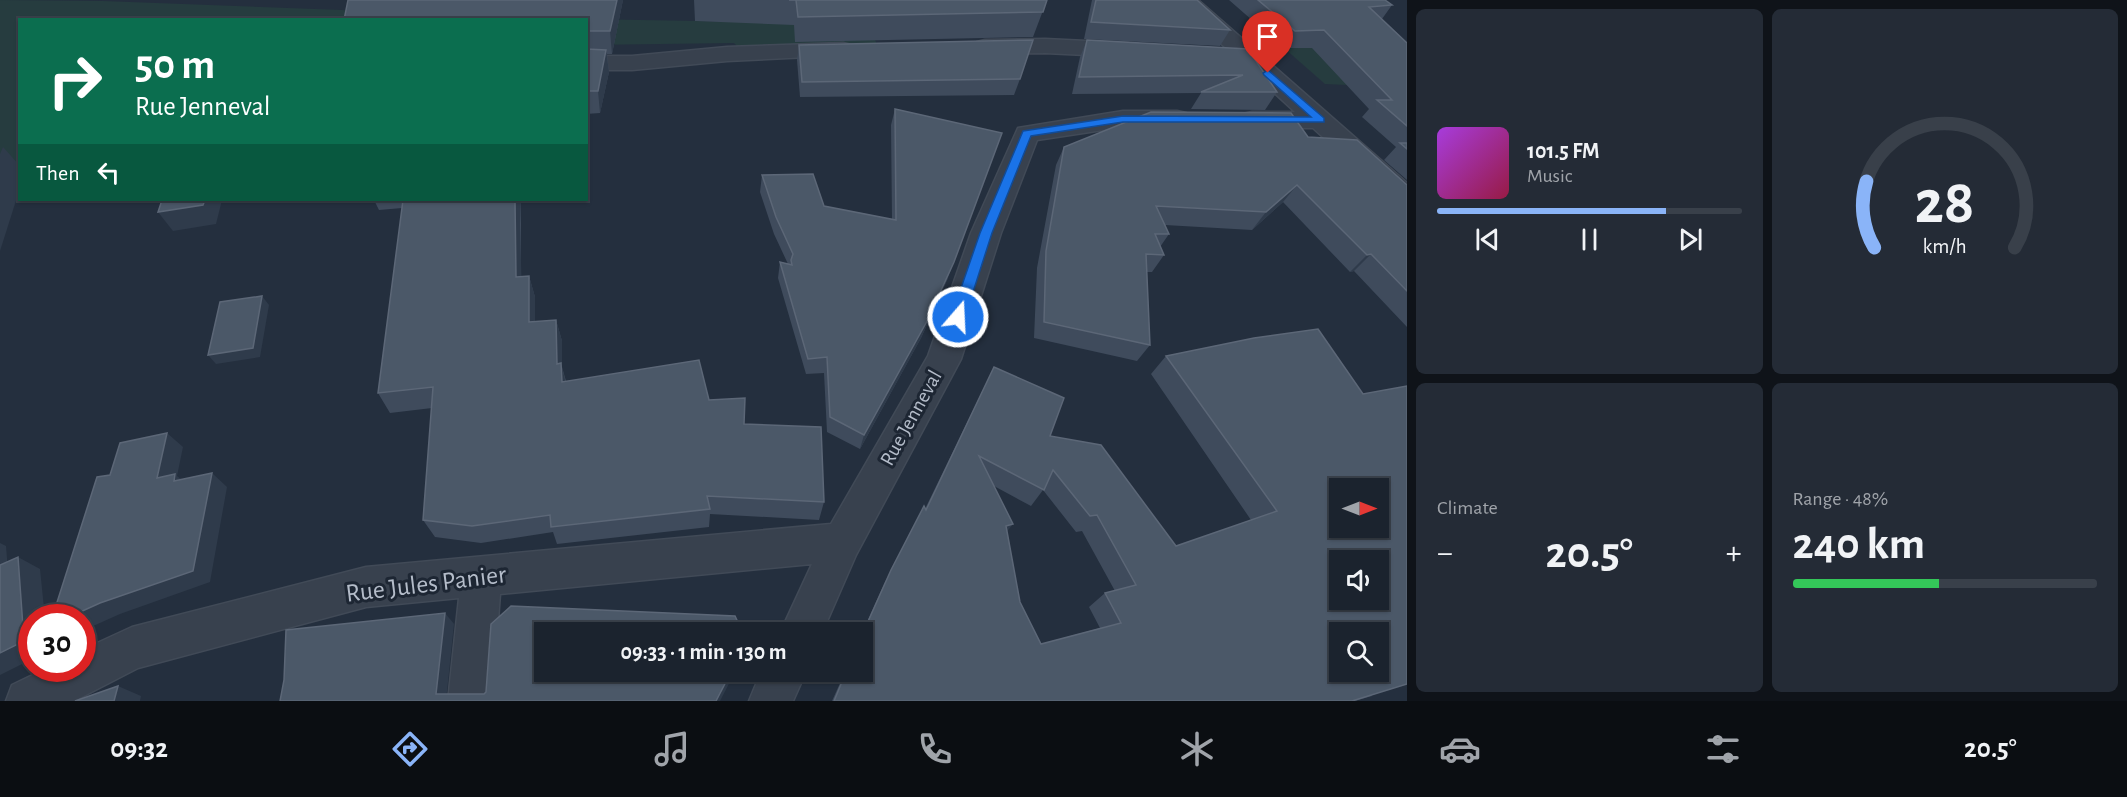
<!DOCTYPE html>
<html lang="en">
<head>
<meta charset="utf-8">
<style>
	:root { --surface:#1b232e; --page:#242b36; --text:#f1f3f6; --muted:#a0a4aa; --line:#39404a; --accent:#8ab4f8 }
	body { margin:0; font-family:"Alegreya Sans",sans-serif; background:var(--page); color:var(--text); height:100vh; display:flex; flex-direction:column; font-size:22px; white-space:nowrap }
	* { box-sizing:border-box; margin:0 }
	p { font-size:20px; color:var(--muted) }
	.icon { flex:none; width:33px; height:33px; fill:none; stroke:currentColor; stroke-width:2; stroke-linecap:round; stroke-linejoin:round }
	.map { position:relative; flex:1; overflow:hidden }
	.panel { display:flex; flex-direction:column; gap:9px; padding:9px; background:#0f1319; width:720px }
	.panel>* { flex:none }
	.guide { position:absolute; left:18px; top:18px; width:570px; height:183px; border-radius:0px; box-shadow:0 2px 4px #0004,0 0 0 2px var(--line); background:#0b6e4f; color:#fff; overflow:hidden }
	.needle { width:39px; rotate:90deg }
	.tools { position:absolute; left:1329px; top:478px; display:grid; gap:12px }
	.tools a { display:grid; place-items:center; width:60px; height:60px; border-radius:0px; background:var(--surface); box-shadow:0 2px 4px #0004,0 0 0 2px var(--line); font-size:30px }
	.speed { position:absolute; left:18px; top:604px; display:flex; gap:12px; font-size:30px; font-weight:700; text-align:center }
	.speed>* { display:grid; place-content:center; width:78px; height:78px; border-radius:50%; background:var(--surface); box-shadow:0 2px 4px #0004,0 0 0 2px var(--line); line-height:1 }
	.speed .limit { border:9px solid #d22; background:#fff; color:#111 }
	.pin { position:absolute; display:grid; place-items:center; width:51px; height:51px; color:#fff; margin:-62px -26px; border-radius:50% 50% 50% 0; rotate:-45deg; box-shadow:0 0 6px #0007 }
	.pin .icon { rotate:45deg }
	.me { position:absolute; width:66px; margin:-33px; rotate:19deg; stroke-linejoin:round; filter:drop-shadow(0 0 4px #0008) }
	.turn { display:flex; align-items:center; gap:21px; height:126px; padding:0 18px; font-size:27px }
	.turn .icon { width:78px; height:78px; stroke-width:2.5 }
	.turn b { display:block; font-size:42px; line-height:51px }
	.then { display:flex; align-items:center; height:57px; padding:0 18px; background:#0003; gap:12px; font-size:22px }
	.big { font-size:45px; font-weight:700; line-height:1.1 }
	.panel .card { flex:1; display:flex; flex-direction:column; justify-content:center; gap:9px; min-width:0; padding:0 21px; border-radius:9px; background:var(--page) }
	.panel .dial { align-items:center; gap:0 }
	.dial svg { height:156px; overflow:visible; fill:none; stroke:var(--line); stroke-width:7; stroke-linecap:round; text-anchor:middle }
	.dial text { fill:var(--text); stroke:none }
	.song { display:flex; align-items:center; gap:18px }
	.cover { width:72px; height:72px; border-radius:9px; background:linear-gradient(135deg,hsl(280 70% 55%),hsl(340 70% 35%)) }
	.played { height:6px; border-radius:3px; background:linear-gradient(90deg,var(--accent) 75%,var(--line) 75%) }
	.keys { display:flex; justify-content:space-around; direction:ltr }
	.heat { display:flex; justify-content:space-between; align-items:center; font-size:33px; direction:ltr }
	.charge { height:9px; border-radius:4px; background:linear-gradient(90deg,#34c759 48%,var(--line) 0) }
	.panel .tiles { flex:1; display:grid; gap:9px; grid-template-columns:repeat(2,1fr) }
	.trip { position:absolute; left:534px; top:622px; width:339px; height:60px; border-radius:0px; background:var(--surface); box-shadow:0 2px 4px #0004,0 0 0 2px var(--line); font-weight:700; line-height:60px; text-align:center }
	.tab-bar { display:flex; height:96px; justify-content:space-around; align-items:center; background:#0b0e12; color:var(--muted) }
	.tab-bar .icon { width:42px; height:42px }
	.tab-bar .on { color:var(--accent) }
	.tab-bar b { font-size:27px; color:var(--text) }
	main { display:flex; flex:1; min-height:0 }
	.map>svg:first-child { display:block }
</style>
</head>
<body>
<main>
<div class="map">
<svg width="1407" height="701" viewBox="0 0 1407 701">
	<rect width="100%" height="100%" fill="#242f3e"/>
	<g fill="#263c3f">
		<path d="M0,0L103,1L586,19L857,24L870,25L878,48L745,54L734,43L587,45L586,20H20L19,173L0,176Z"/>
		<path d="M1329,47L1347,85L1325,84L1284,48Z"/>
	</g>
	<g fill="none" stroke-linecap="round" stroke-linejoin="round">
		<g stroke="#414a57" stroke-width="3">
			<g id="minor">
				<path d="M1174,0H1198L1407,183V208L1397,205L1313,128H1252L1243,126L1239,120L1243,114L1252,112H1295Z"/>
				<path d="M1045,39L1128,43L1136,45L1140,50L1136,55L1128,57L1045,53L985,54L977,52L973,47L977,42L985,40Z"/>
				<path d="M843,43L851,45L855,50L851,55L727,61L632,70H586V56H632L727,47Z"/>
				<path d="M1123,111H1177L1186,113L1190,119L1186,125L1177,127H1123L1037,140L1001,233L961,359L856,555L822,633H780L812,564L500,594L492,701H448L459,598L366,607L138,668L74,701H6L12,685L45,669H82V650L132,627L366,567L831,524L928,356L971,233L1018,128Z"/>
				<path d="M761,672H806L793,701H749Z"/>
			</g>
		</g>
		<use href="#minor" fill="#38414e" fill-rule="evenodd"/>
	</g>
	<g fill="#3f4b5c" fill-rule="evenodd">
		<path d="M348,0H623L612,54H607L609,72L600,113L586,114V20Z"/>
		<path d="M694,0H1047L1033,37L795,42L794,25L695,21Z"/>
		<path d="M1092,0H1197L1230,30L1220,46L1084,39Z"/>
		<path d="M1229,0H1385L1392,5L1382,19L1407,43V180L1384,160L1396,147L1362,117L1369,109L1312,48H1284Z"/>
		<path d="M1087,40L1248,49L1277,92L1265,110L1191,109L1201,93L1072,94L1080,57Z"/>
		<path d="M799,45L1020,79L1014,95L800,97L797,60Z"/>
		<path d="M895,109L948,278L921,338L860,449L827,432L824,373L806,374L778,278L780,262L788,264L774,234L760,192L762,175L824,206L892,219L891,125Z"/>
		<path d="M1308,137L1407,185V327L1354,271L1350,272L1283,202L1252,230L1165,225L1169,234L1160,247L1164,255L1152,272H1147L1150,345L1137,361L1034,338L1037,268L1056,165L1064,147Z"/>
		<path d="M374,200H521V276H529L535,297V322L556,320L562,341V367L566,381L709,400L744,424L824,502L819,520L710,514L709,527L557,544L553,532L481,543L435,537L423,520L432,408L390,413L378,393L402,208L379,210Z"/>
		<path d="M1254,338L1372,696L1355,701H832L845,672H862V633L884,584L924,506L925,509L994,367L1050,436L1176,546L1251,520L1151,374L1166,356ZM994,486L1031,506L1043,490L1076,532L1082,531L1115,591L1105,593L1089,607L1100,628L1041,644L1020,602L1007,531Z"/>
	</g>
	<g fill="#2f3b4b">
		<path d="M617,0H623L612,54L610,31Z"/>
		<path d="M606,50L609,72L600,113L598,91Z"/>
		<path d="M3,147L20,166V188L0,251V154Z"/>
		<path d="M1297,185L1283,202L1252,230L1266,212Z"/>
		<path d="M205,200H222L216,224L173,231L158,212Z"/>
		<path d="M515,200H521L520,224L522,299L516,277Z"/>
		<path d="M1371,254L1354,271L1350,272L1367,255Z"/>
		<path d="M954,262L948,278L921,338L860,449L864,435Z"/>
		<path d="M529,276L535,297V344L529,322Z"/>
		<path d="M262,296L269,305L260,357L216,364L208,355Z"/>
		<path d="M556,320L562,341V367L566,384L567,402L557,364Z"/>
		<path d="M167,433L183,447L177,476L192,488L157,478Z"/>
		<path d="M212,473L227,487L210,582L120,614L82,631V618H67Z"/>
		<path d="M1013,524L1001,539L1006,526Z"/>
		<path d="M0,543L6,546L9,583L0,578Z"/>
		<path d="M18,557L40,569L45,618H32V659L0,675V653Z"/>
		<path d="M445,613L454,624L446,701L436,694Z"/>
		<path d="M731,672H735L720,701H716Z"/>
		<path d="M118,686L141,696L140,701H114Z"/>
	</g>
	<g fill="#4b5868" stroke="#5c6777" stroke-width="1.5" fill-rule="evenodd">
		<path d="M348,0H617L610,31H586V20H344Z"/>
		<path d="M789,0H1047L1043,12L798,17L796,0Z"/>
		<path d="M1096,0H1197L1230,30L1091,22Z"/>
		<path d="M1258,0H1385L1392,5L1369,7L1407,43V126L1377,100H1392L1324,30L1295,31Z"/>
		<path d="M1033,40L1020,79L802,82L799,45Z"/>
		<path d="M1087,40L1248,49L1277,92H1201L1243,75L1079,77Z"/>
		<path d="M586,49L606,50L598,91H586Z"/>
		<path d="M895,109L1002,133L954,262L926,323L864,435L830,417L827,357L808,359L780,262L792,265L791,260L793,254L776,217L762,175L813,174L824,206L896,220Z"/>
		<path d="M1151,112L1291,113L1308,137L1357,140L1407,185V291L1371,254L1367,255L1297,185L1266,212L1156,206L1169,234H1155L1164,255L1146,254L1150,345L1044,322L1046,251L1064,147Z"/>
		<path d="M1400,143H1407V149Z"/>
		<path d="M162,200H205L203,205L158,212Z"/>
		<path d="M403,200H515L516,277L529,276V322L556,320L557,364L561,363L562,382L699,360L709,400L745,398L744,424L821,427L824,502L707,496L710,509L551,527L550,515L472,526L423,520L433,387L378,393Z"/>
		<path d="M262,296L253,348L208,355L220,302Z"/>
		<path d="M1318,329L1363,394L1407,386V684L1352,701H834L846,672H862V635L891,570L924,506L926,510L994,367L1064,398L1050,436L1101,445L1176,546L1277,511L1166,356L1254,338ZM979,456L1044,490L1053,470L1090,516L1097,515L1136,585L1105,593L1121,623L1041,644L1020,602L1006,526L1013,524ZM1340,489H1378V528H1340ZM1340,561H1378V600H1340ZM1340,633H1378V672H1340Z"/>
		<path d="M167,433L157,478L175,474L174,481L212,473L193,571L100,603L67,618H52L97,477L110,475L120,443Z"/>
		<path d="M18,557L24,641L0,653V565Z"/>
		<path d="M511,606L735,616L743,633H544V672H731L716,701H280L284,680L286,630L445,613L436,694H484L486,692L491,624Z"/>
		<path d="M118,686L114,701H75Z"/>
	</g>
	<path fill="#1a73e8" stroke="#114b97" stroke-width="1.5" d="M1268,70L1324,118V122H1123L1031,136L992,233L965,317L963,321H953L951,317L980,233L1023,131L1123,116L1311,117L1264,75L1263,73Z"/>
	<g text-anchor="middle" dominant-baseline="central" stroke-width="6" stroke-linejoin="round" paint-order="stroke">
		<g font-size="21" fill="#b4bcc9" stroke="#1d2633">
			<text transform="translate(911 418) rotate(-61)">Rue Jenneval</text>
		</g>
		<g font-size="26" fill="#b4bcc9" stroke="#1d2633">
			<text transform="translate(426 584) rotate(-7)">Rue Jules Panier</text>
		</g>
	</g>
</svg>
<div class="tools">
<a><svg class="needle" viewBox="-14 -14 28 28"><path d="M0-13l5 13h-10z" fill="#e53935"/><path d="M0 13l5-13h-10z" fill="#a0a4aa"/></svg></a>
<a><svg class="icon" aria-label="sound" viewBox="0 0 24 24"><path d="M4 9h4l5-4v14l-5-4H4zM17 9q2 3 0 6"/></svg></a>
<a><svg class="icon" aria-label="search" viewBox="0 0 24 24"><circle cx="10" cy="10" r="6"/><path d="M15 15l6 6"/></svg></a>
</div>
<div class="speed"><div class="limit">30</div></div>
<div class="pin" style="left:1268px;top:73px;background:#d93025"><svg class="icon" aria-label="arrive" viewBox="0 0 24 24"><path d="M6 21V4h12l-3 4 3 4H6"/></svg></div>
<svg class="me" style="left:958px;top:317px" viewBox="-20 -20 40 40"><circle r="17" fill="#1a73e8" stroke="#fff" stroke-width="3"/><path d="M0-11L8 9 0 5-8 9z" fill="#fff"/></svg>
<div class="trip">09:33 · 1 min · 130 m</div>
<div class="guide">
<div class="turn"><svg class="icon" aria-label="right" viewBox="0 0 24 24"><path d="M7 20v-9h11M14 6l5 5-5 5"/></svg><div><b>50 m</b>Rue Jenneval</div></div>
<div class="then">Then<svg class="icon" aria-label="left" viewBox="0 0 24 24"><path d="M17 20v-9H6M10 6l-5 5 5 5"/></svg></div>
</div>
</div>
<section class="panel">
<div class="tiles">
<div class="card">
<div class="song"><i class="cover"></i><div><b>101.5 FM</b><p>Music</p></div></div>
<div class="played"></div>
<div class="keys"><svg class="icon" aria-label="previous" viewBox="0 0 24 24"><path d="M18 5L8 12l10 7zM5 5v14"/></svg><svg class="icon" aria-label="pause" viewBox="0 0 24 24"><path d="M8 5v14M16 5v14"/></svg><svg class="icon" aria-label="next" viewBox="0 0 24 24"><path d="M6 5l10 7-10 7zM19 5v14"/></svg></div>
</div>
<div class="card dial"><svg viewBox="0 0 100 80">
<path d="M14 69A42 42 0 1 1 86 69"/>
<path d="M14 69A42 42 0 0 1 10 35" stroke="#8ab4f8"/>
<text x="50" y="56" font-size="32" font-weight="700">28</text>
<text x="50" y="72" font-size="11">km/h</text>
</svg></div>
<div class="card"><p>Climate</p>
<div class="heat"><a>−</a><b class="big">20.5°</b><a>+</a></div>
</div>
<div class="card"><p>Range · 48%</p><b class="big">240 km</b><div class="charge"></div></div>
</div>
</section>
</main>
<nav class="tab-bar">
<b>09:32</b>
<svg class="icon on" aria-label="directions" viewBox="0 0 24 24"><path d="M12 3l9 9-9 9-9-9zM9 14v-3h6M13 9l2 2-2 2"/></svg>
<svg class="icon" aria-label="music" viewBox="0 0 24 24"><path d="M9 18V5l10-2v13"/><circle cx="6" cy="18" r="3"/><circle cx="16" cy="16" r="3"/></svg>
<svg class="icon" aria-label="phone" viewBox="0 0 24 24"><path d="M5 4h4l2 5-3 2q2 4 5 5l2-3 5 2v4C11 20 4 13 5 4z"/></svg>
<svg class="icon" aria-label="climate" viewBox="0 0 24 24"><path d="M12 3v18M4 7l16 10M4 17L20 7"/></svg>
<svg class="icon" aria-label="car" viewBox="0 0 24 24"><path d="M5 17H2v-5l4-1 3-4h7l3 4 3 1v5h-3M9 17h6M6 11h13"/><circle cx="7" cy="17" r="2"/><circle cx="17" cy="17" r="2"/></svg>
<svg class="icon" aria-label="filters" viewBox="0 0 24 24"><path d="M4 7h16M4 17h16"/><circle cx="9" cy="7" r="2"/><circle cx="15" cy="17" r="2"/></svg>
<b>20.5°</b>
</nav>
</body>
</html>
